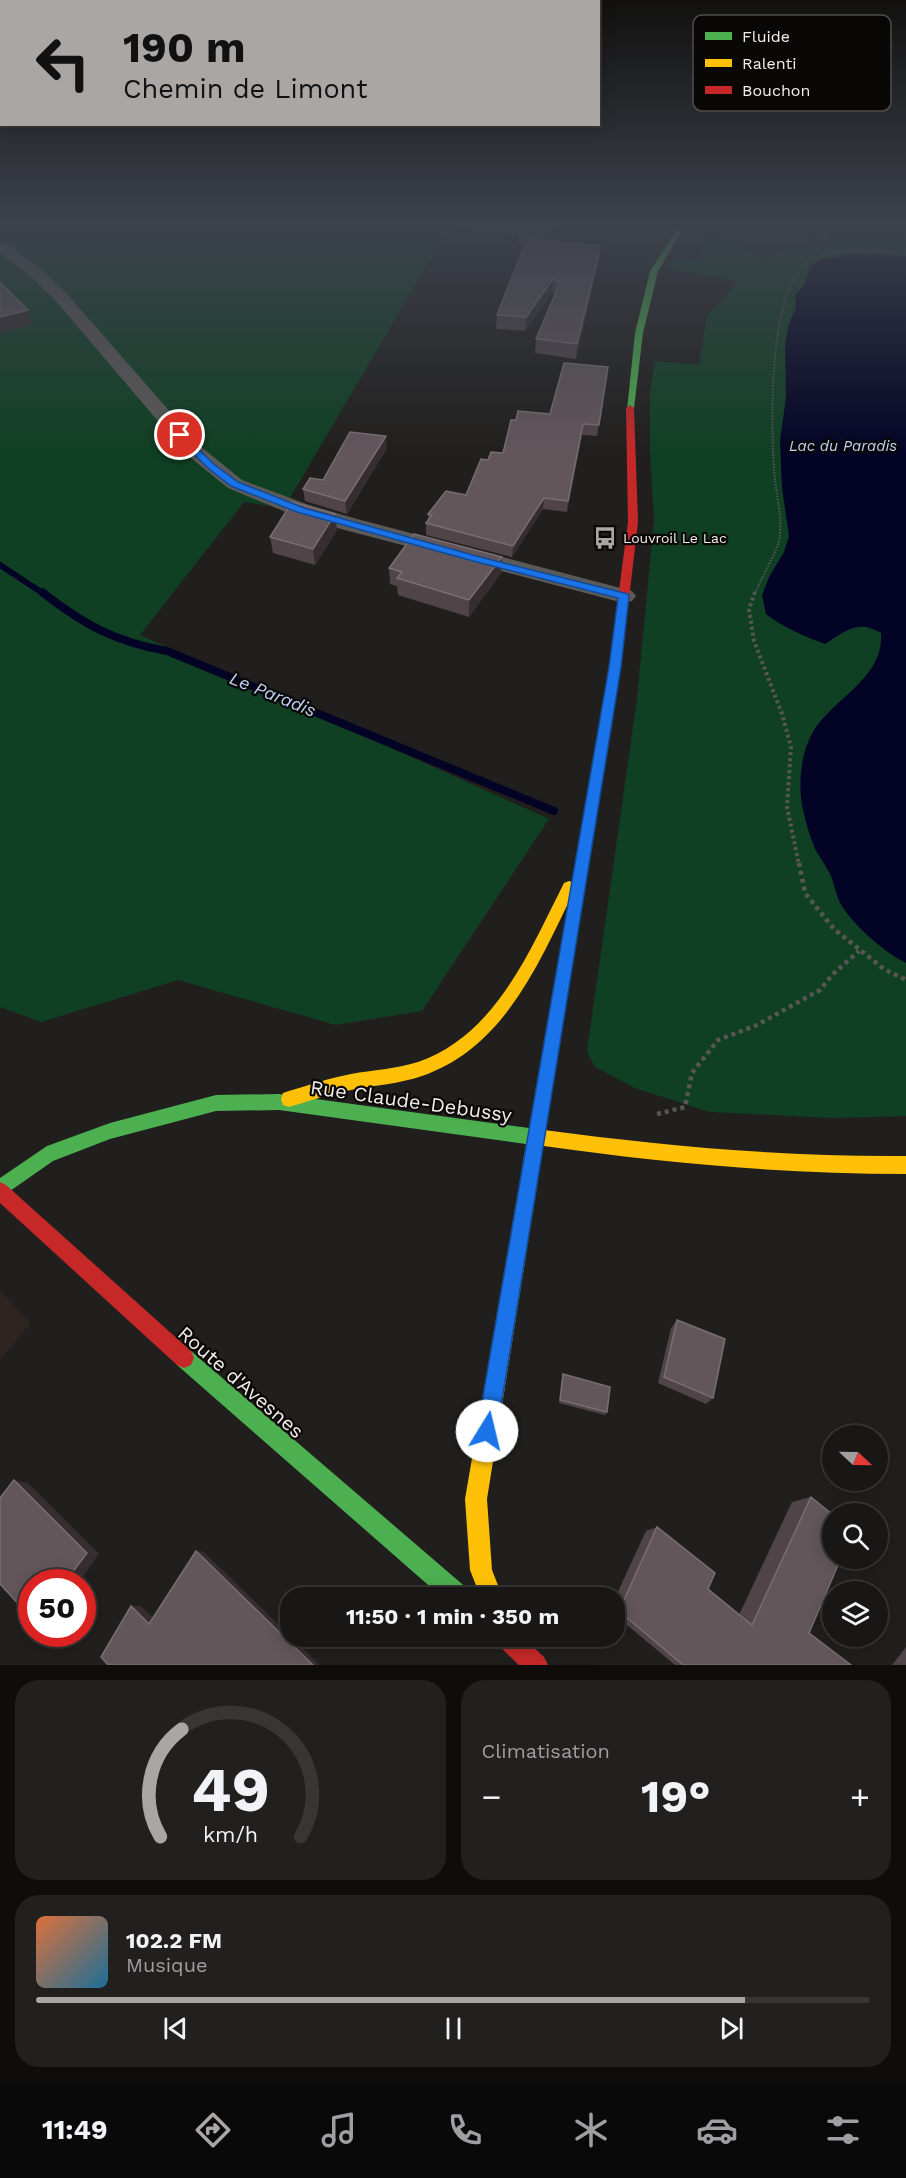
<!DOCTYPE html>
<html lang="fr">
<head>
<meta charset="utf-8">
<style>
	:root { --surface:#191716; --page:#22201f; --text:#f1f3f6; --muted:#9f9fa1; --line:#373635; --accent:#a9a6a4 }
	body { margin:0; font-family:"Work Sans",sans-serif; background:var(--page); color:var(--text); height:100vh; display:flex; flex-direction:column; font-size:22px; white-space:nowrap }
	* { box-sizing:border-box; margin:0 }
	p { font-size:20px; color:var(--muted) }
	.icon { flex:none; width:33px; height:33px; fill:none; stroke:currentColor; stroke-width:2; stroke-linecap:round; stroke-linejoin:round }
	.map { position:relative; height:1665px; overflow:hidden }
	.panel { display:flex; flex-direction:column; gap:15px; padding:15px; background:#0e0d0c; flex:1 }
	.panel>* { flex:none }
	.hud { position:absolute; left:0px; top:0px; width:600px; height:126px; box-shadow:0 3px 15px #0003,0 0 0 2px var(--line); background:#a9a6a4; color:#111; overflow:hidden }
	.needle { width:39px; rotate:112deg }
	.tools { position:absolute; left:822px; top:1425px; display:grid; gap:12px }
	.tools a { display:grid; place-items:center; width:66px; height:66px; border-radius:50%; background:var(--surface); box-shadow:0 3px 15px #0003,0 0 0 2px var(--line); font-size:30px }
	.speed { position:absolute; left:18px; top:1569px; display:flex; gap:12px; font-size:30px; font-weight:700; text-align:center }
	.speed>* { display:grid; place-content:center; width:78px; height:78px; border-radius:50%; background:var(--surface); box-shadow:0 3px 15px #0003,0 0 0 2px var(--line); line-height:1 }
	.speed .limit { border:9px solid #d22; background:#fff; color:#111 }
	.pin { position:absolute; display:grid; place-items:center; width:51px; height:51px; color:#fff; margin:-26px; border:3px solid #fff; border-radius:50%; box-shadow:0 2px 6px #0007 }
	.me { position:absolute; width:66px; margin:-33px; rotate:9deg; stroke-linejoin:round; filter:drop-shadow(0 0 4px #0008) }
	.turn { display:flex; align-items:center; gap:21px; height:126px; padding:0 24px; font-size:27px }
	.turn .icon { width:78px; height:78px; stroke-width:2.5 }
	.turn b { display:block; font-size:42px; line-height:51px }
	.big { font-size:45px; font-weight:700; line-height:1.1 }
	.panel .widget { flex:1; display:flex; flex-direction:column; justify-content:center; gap:9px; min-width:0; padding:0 21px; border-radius:24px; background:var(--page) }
	.panel .dial { align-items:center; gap:0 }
	.dial svg { height:156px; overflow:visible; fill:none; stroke:var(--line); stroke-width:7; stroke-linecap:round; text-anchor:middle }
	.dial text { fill:var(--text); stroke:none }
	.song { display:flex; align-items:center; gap:18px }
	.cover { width:72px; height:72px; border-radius:9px; background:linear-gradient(135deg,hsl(20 70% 55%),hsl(200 70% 35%)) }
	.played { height:6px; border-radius:3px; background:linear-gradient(90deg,var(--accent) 85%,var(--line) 85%) }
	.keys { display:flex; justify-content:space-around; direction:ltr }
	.heat { display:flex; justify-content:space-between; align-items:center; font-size:33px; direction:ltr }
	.panel .tiles { flex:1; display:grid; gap:15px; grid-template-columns:1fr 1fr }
	.widget:last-child { grid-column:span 2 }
	.trip { position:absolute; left:280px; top:1587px; width:345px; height:60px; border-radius:24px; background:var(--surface); box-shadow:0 3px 15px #0003,0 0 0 2px var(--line); font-weight:700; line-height:60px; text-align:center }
	.dock { display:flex; height:96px; justify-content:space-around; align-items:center; background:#0a0909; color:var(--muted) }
	.dock .icon { width:42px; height:42px }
	.dock .current { color:var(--accent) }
	.dock b { font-size:27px; color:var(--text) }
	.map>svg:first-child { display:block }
</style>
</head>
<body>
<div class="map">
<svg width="906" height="1665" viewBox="0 0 906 1665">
	<rect width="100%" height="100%" fill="#211f1d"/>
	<path fill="#2e2420" d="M0,1290L31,1323L0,1360Z"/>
	<g fill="#104024">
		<path d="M0,221H428L450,226L284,508L244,502L140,635L549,819L422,1011L336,1025L178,980L41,1022L0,1007Z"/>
		<path d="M757,221H906V1116L833,1118L710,1112L635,1088L595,1067L587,1051L637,699L654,520L650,452V393L655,361L699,365L707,316L735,286V280L670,269L674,258L697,261L712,235L766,258L789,247L802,249L813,246L812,241L796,232Z"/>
	</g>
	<path fill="#030325" d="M854,254L906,256V963C885,953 846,920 838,898C835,891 834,883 831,876C827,867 820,858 815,849C810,837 806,823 803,810C797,783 801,745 819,723C842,694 884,674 881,633C857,619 846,631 825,644C804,636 784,628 766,614L762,595L769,577L784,552L789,536L782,488L780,440L786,398L785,345L789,323L796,308L795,295L805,284L809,270L818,260Z"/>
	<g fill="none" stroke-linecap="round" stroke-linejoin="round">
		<path stroke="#030325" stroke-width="6" d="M0,565L44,594"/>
		<path stroke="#030325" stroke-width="8" d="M42,592C83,624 115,642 167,651L554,811"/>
		<g stroke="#585654" stroke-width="2" stroke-dasharray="1.5 1.5" stroke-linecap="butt">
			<path d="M832,253L824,243L825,233L835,221"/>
			<path d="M755,594C760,580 779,548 780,536C782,513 775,490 774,468C771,424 768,288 808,262C834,245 876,252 906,253"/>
		</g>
		<path stroke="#585654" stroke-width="4" stroke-dasharray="3 3" stroke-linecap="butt" d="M755,592L749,609L754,641L782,714L791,747L787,807L799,865"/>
		<g stroke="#585654" stroke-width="4.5" stroke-dasharray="4 4" stroke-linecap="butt">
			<path d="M799,863L805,893L834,929L884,969L906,980"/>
			<path d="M657,1114L685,1107L692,1073L718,1040L757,1025L820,990L833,974L859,951"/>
		</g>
		<path fill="#5b5a58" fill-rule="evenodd" d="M0,242L5,243L41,269L67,294L200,446L242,480L309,505L357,519L632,591L636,596L632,601L624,603L616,601L341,529L293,515L228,488L186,454L55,300L29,275L0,253Z"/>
		<g fill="#4caf50" fill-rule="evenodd">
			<path d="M682,221H688L658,271L643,333L634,408L627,410L635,333L650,271Z"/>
			<path d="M601,744L607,749L546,1130L550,1132L553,1138L550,1144L543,1146L534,1192L528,1195L522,1192L519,1186L526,1144L279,1110L216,1111L110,1139L53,1161L0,1198V1178L47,1146L110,1123L216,1095L279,1094L529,1128L595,749Z"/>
			<path d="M184,1348L191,1351L469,1590L472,1598H443L177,1365L174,1358L177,1351Z"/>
		</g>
		<g fill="#ffc107" fill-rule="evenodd">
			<path d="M569,881L574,883L576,887C540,960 506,1047 422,1076C399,1084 375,1085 351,1090C330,1094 309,1101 289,1107L283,1105L281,1099L283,1093L289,1091C309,1085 330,1078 351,1074C373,1070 396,1069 418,1062C496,1035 530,950 564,883Z"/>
			<path d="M544,1130C664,1146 784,1157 906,1156V1174C784,1174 664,1163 544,1146L538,1144L535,1138L538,1132Z"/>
			<path d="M528,1177L534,1180L537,1186L487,1499L492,1570L503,1598H481L470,1570L465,1499L519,1186L522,1180Z"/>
		</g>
		<g fill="#c62828" fill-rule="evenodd">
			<path d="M630,405L634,408L638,522L621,667L607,749L601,754L595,749L609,667L628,522L626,408Z"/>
			<path d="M0,1182L6,1185L191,1351L194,1358L191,1365L184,1368L177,1365L0,1203Z"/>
			<path d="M494,1636H522L544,1657L548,1665H519L497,1644Z"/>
		</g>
	</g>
	<g fill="#504449">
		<path d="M462,221H561L549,241L601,246L599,259L576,359L535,353L536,339L555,295L552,293L525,331L496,329L497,315L524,246L518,245L519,235L462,229Z"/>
		<path d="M608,367L597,436L582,435L567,512L543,509L512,557L426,535V523L428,521V514L466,495L488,460L503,453L516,420L550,414Z"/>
		<path d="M387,448L347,514L305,501L303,489L323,480Z"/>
		<path d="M337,530L315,565L273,553L270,537Z"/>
		<path d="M502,557L501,573L469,617L398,595L397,586L390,584L389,568Z"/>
		<path d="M677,1320L713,1398L706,1404L658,1383L671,1328Z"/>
		<path d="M563,1374L607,1412L605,1415L559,1403L562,1378Z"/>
		<path d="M811,1497L809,1633L851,1665H675L615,1615V1598L646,1531L657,1527L708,1589L739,1615L792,1502Z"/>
		<path d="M906,1647V1665H892Z"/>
	</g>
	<g fill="#362d30">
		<path d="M554,221H561L545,248L546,234Z"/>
		<path d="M601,246L599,259L576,359L577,344Z"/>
		<path d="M553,279L552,293L525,331L526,317Z"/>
		<path d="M28,310L32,325L0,333V317Z"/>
		<path d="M583,424L582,435L567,512L568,501Z"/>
		<path d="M386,436L387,448L347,514L345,501Z"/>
		<path d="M544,498L543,509L512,557L513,546Z"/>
		<path d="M335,514L337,530L315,565L313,549Z"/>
		<path d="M502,557L501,573L469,617V600Z"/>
		<path d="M14,1480L28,1483L99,1554L79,1582H65Z"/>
		<path d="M196,1551L204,1552L320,1665H313Z"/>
		<path d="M131,1606H141L158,1623L149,1624Z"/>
	</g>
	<g fill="#62565b" stroke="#786e72" stroke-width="1.5">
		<path d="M524,221H554L546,234L519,231L525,222Z"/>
		<path d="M527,239L601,246L577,344L536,339L560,283L553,279L526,317L497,315Z"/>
		<path d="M0,282L28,310L0,317Z"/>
		<path d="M564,363L608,367L599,425L583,424L568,501L544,498L513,546L426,523L432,515L428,514L446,491L466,495L481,459L488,460L491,452L503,453L511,420H516L518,411L550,414Z"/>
		<path d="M350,432L386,436L345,501L303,489L310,478L323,480Z"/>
		<path d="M292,502L335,514L313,549L270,537Z"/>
		<path d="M414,534L502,557L469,600L397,578L402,572L389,568Z"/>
		<path d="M677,1320L725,1339L713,1398L664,1377Z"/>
		<path d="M563,1374L610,1387L607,1412L560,1400Z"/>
		<path d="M14,1480L87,1553L65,1582H32V1619L0,1584V1498Z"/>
		<path d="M811,1497L832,1514V1558H841L809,1633L851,1665H683L619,1611L657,1527L715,1573L708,1589L752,1625Z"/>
		<path d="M196,1551L313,1665H108L101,1657L131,1606L149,1624Z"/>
	</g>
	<linearGradient id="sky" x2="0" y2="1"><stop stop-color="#121110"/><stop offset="0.49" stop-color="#3d424c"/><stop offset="1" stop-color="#3d424c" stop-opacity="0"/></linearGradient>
	<rect width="906" height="455" fill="url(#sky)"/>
	<path fill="#1a73e8" stroke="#114b97" stroke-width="1.5" d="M180,432L215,465L238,482L304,508L480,557L628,594L629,596L621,667L497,1431L494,1439L487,1442L480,1439L477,1431L609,667L618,598L473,561L297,512L231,486L209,469L176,437V433Z"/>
	<defs>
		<g id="bus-bare" transform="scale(1.8)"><path d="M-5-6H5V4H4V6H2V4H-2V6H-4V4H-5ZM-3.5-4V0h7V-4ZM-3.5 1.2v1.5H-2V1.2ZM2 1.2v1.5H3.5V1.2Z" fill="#a9a6a4" stroke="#0a0807" stroke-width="2.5" paint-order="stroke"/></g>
	</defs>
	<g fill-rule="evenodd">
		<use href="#bus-bare" x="605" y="538"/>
	</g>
	<g text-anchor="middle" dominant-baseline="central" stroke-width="4.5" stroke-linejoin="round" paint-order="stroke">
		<g font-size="14" fill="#f2eeed" stroke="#0a0807" text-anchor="start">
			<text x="623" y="538">Louvroil Le Lac</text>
		</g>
		<g font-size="15" font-style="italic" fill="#c1d4f8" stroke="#0a0807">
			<text x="843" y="446">Lac du Paradis</text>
		</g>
		<g font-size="18" font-style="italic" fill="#c1d4f8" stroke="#0a0807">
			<text transform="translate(273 694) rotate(22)">Le Paradis</text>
		</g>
		<g font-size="20" fill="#f2eeed" stroke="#0a0807">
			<text transform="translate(411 1101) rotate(8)">Rue Claude-Debussy</text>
			<text transform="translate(241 1382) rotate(41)">Route d'Avesnes</text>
		</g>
	</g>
	<rect x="693" y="15" width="198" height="96" rx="9" fill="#0a0807" stroke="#504d4c" stroke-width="1.5"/>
	<rect x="705" y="32" width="27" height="8" fill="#4caf50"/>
	<rect x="705" y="59" width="27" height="8" fill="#ffc107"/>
	<rect x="705" y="86" width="27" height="8" fill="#c62828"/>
	<g font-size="16" fill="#f2eeed">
		<text x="742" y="42">Fluide</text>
		<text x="742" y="69">Ralenti</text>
		<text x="742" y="96">Bouchon</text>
	</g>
</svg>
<div class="tools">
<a><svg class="needle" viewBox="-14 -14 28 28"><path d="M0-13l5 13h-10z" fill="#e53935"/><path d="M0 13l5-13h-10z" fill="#9f9fa1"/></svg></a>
<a><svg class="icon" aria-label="search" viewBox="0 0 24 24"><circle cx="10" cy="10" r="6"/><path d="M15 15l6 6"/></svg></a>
<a><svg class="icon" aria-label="layers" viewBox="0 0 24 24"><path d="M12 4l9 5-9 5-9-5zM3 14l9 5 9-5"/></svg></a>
</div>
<div class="speed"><div class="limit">50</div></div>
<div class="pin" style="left:180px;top:435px;background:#d93025"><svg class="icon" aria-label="arrive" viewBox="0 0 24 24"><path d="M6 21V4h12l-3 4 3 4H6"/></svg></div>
<svg class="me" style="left:487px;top:1431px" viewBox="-20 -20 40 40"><circle r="19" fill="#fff"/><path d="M0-13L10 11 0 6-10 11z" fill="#1a73e8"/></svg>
<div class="trip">11:50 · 1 min · 350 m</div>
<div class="hud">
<div class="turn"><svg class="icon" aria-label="left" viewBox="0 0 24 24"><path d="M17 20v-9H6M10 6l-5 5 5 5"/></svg><div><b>190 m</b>Chemin de Limont</div></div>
</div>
</div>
<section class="panel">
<div class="tiles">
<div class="widget dial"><svg viewBox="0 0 100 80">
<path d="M14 69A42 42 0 1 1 86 69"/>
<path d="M14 69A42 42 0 0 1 25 14" stroke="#a9a6a4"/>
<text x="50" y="56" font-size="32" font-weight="700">49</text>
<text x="50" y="72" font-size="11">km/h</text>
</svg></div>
<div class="widget"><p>Climatisation</p>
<div class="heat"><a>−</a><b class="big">19°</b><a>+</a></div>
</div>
<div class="widget">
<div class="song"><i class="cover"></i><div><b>102.2 FM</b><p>Musique</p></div></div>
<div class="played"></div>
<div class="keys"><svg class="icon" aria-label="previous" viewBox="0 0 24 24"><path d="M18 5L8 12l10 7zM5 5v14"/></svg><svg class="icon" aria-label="pause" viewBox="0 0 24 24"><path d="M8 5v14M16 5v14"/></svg><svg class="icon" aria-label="next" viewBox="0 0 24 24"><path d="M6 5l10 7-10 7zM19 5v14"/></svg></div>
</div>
</div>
</section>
<nav class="dock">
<b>11:49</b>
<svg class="icon current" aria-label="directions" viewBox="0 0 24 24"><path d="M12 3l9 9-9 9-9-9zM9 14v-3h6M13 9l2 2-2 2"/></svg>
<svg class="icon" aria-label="music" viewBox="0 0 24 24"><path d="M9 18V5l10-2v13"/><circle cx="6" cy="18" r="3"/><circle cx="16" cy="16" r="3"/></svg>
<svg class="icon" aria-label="phone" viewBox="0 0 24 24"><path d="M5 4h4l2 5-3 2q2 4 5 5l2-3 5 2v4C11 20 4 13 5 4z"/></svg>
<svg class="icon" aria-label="climate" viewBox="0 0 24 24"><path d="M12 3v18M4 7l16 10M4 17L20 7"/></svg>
<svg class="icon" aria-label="car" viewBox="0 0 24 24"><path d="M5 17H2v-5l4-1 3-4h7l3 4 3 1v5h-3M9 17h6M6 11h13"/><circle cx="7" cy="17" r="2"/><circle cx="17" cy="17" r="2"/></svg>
<svg class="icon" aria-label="filters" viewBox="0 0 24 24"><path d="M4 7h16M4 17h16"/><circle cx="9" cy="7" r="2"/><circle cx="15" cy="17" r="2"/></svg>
</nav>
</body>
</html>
